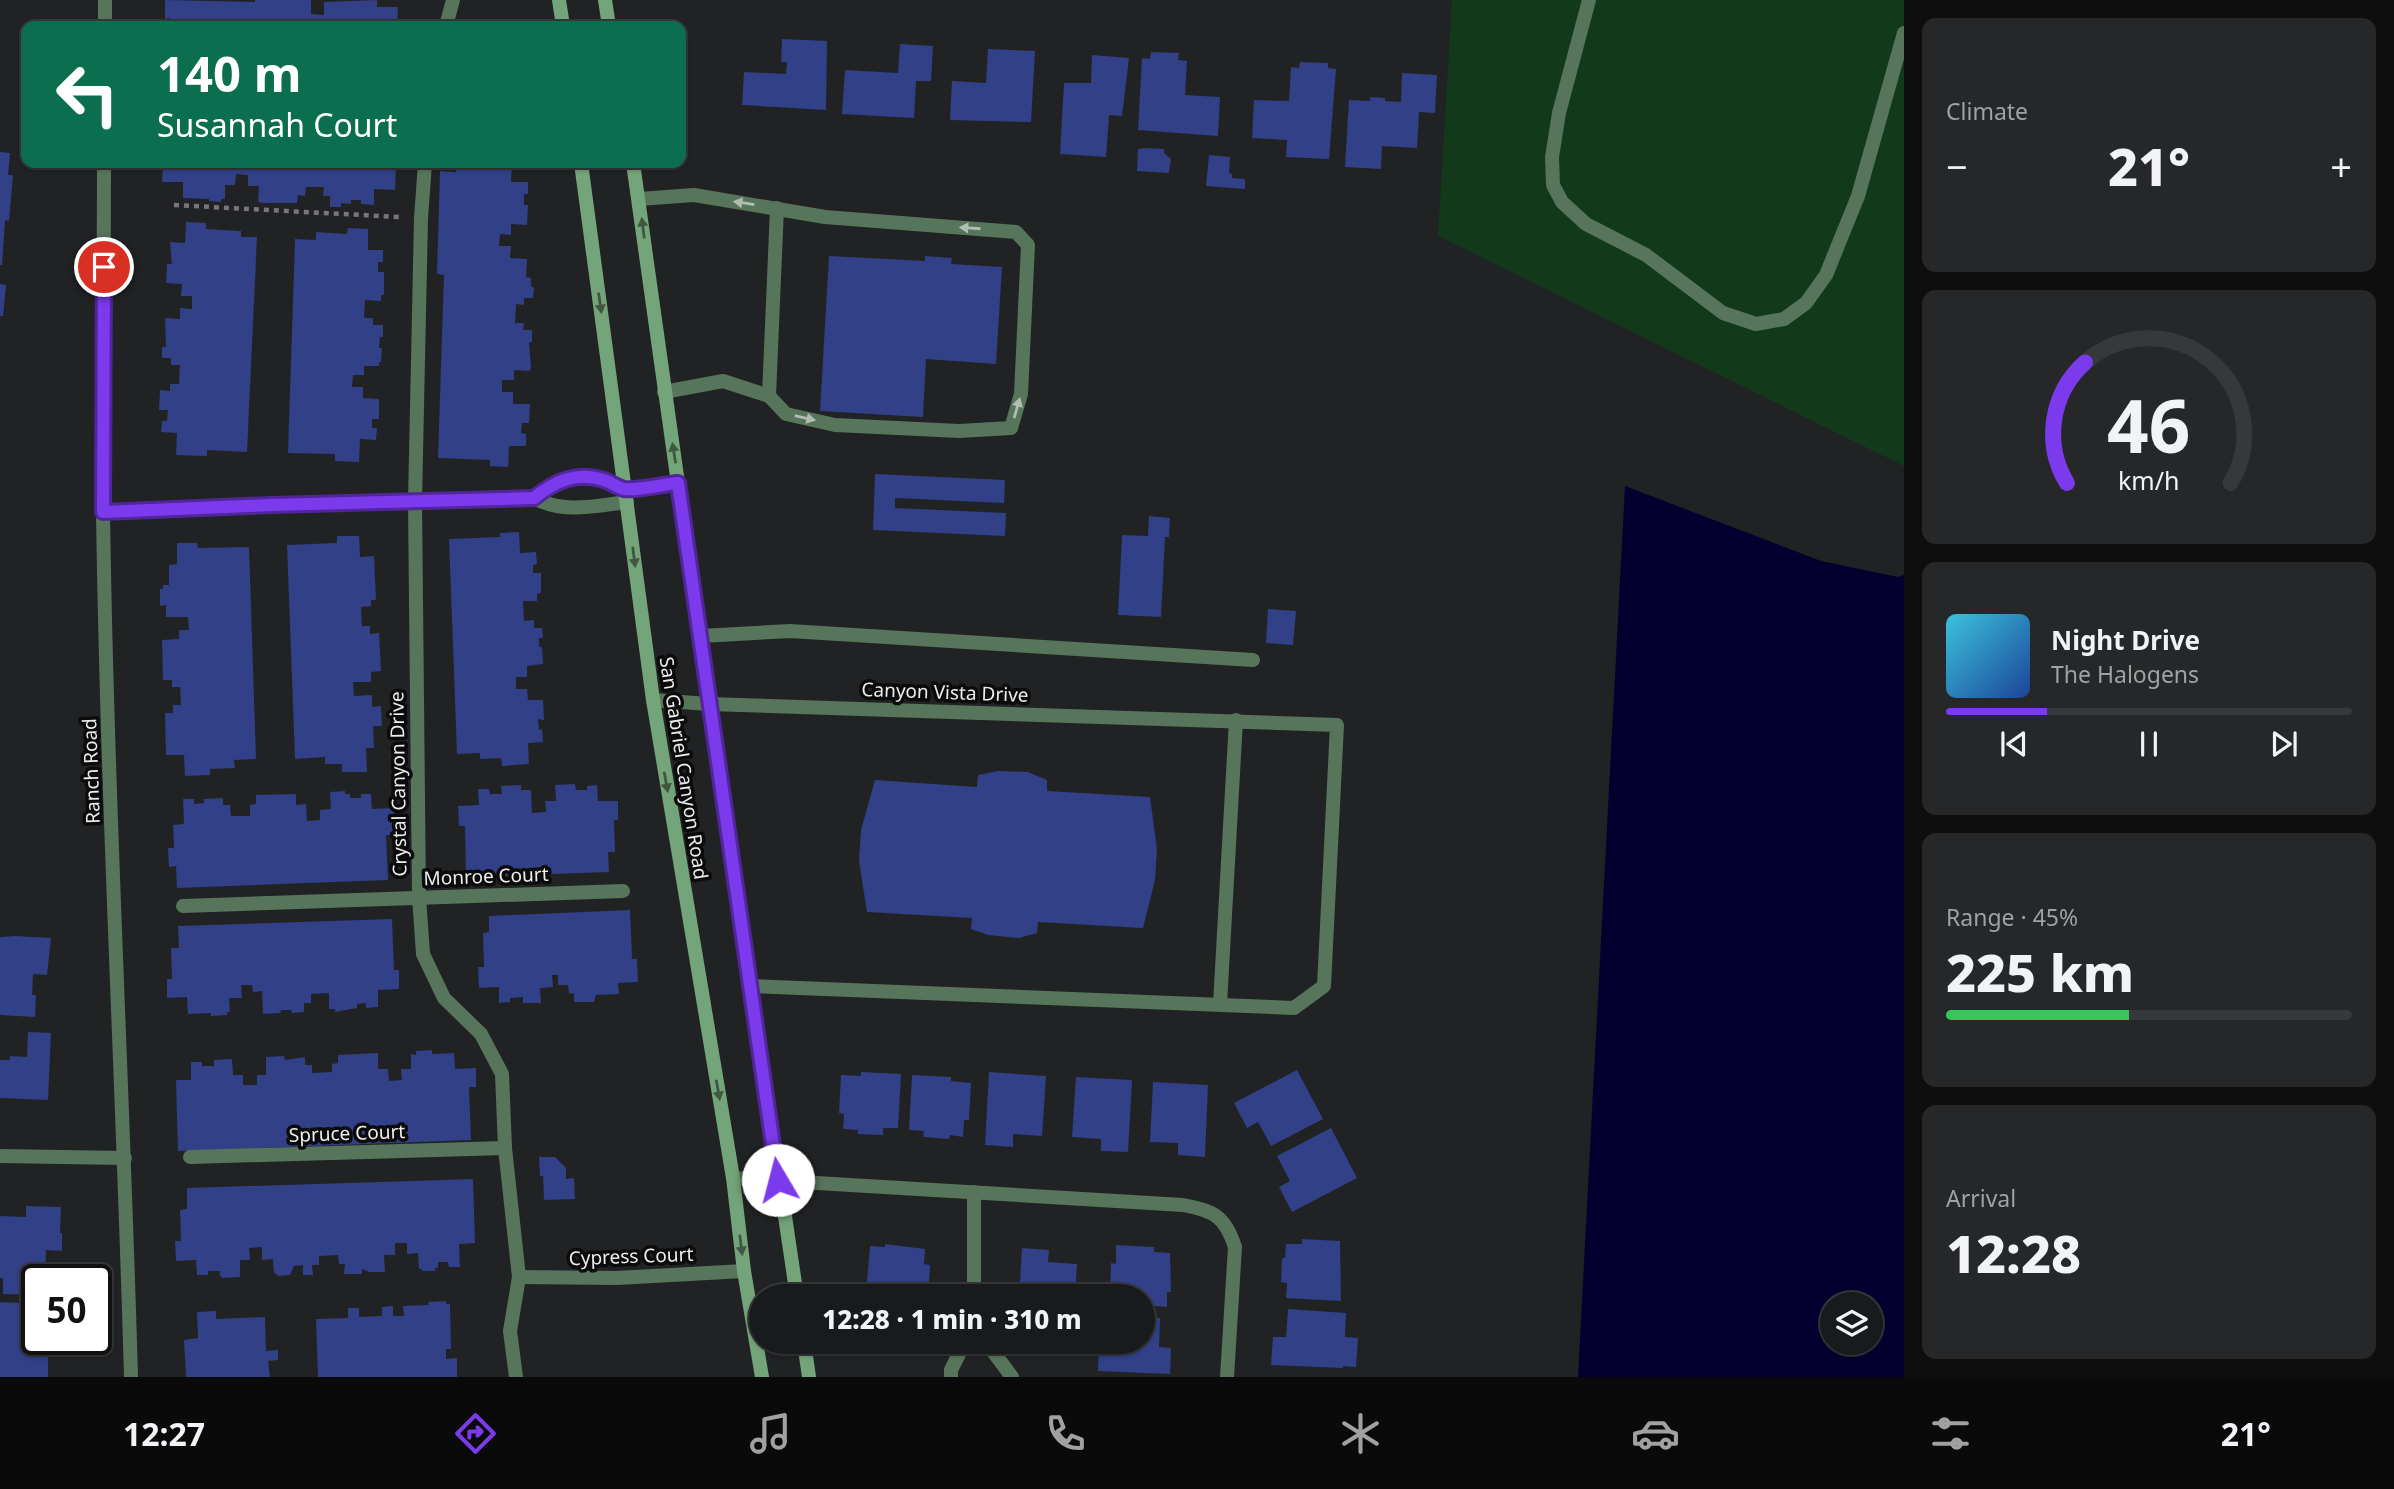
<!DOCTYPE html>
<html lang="en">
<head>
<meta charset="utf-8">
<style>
	:root { --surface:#191a1b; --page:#262728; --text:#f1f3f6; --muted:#9fa1a3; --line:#37383a; --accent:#7c3aed }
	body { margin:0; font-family:"Noto Sans",sans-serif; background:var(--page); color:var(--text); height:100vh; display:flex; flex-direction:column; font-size:26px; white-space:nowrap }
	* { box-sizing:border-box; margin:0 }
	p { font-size:23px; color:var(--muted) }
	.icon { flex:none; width:38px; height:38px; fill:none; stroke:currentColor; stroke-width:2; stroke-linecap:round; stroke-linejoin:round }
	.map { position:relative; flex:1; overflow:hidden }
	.panel { display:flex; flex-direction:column; gap:18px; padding:18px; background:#0e0e0f; width:490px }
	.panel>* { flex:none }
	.top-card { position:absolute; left:21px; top:21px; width:665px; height:147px; border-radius:14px; box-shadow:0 2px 5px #0004,0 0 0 2px var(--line); background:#0b6e4f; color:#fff; overflow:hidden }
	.buttons { position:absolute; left:1820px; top:1292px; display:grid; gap:14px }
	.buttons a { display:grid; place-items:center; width:63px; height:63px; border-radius:50%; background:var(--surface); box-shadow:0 2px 5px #0004,0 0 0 2px var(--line); font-size:35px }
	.speed { position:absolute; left:21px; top:1264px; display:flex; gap:14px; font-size:35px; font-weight:700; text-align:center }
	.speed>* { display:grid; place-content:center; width:91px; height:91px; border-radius:50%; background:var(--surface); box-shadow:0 2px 5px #0004,0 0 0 2px var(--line); line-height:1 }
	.speed .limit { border:4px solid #111; border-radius:10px; background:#fff; color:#111 }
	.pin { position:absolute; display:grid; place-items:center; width:60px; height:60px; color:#fff; margin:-30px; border:4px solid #fff; border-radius:50%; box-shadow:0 2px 7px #0007 }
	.me { position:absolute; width:77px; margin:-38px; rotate:352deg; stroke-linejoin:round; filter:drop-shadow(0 0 5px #0008) }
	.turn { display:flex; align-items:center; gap:24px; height:147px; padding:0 21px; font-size:32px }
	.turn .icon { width:91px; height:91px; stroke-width:2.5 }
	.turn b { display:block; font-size:49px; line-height:60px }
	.big { font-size:52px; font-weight:800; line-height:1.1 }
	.panel .tile { flex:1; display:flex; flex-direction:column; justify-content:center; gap:10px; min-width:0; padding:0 24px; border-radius:14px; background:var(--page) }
	.panel .dial { align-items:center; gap:0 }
	.dial svg { height:182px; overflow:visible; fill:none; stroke:var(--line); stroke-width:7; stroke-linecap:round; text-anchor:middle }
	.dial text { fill:var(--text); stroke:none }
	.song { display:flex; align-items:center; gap:21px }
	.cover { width:84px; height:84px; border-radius:10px; background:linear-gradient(135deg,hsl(190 70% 55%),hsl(220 70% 35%)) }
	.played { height:7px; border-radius:4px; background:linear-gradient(90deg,var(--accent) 25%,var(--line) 25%) }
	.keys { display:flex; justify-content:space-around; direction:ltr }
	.heat { display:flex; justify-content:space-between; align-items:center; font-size:38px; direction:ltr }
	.charge { height:10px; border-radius:5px; background:linear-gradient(90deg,#34c759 45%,var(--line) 0) }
	.trip { position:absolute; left:749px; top:1284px; width:406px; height:70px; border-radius:35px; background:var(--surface); box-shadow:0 2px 5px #0004,0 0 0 2px var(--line); font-weight:800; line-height:70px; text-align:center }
	.tabs { display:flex; height:112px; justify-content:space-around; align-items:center; background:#0a0a0b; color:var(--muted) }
	.tabs .icon { width:49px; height:49px }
	.tabs .on { color:var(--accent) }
	.tabs b { font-size:32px; color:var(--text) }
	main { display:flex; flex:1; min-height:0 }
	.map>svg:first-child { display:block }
</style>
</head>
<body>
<main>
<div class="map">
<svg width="1904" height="1377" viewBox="0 0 1904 1377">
	<rect width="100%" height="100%" fill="#212224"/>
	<path fill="#123a1a" d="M1452,0H1904V466L1438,236Z"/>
	<path fill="#03002f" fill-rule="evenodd" d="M1625,486L1821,561L1898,577L1904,575V1377H1578ZM1832,1304H1871V1342H1832Z"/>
	<g fill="#314087">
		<path d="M165,0L255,2V0H311V14L324,15V2L377,0V7H398L397,26H170V18L165,19Z"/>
		<path d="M782,39L827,41L826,110L742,105L744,72L786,74L787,62H781Z"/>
		<path d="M900,44L933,46L931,81H916L914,118L842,114L845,70L898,73Z"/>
		<path d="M988,49L1035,51L1031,122L950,120L952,81L986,83Z"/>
		<path d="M1151,52L1179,53L1178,60L1187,61L1185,95L1220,97L1218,136L1138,130L1142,58L1150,59Z"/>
		<path d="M1092,55L1129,58L1122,116L1109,115L1106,157L1060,154L1064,83H1091Z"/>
		<path d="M1300,62L1328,63V68L1336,69L1329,159L1286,157L1287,140L1252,138L1254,100L1289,101L1291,67L1299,68Z"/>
		<path d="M1402,73L1437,75L1435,113L1419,112L1417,148L1382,146L1381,169L1345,167L1349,100L1370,101V97L1385,98V101L1401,102Z"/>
		<path d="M1145,148L1164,149V153L1171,159L1169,173L1137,171L1138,149Z"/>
		<path d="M0,152L10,153L8,175H13L9,221L5,220L2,265H0Z"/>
		<path d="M1209,155L1230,157L1229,173L1232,174V178L1245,179V189L1206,186Z"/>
		<path d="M163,163H396L395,190L374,189V205L361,204V200H351V204L341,203V207H330V196H323L324,187H306L305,196L298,195L297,203H261L258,201L259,186H248V175L236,174L235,185H225V199H221V202L209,201V199L183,198V182H162Z"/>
		<path d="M488,163H512L511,182H528V194H524V205H528L527,225L511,224V235L500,234L499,246H511L510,258L527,259L526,277L531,278V287H534L533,298H524V305L516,304L515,323H524L523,330H532V342H529L531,367L530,371L514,370V380H502V392H513V404H530L529,423H522L521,433L526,434V446H509L508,467L490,466V460L438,458L444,275L437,274L440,171L456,172V165H487Z"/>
		<path d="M186,222L206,223V229L241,231V237H257L247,452L207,450V456L176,455L177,433L161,432L162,421H167L168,410H159L160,390L170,391V384H179L180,365H171V358H162V347H166L165,318L180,319V308L192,309V296H181L182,284L166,283L167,264H172L170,242L185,243Z"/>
		<path d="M348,228L368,229V250H383V262H378V272H384V295H381V301L365,300L364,318H373V325H383V337H380L379,348H382L381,362H379V366H364V375H353L352,387H363V398L379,399V419H372V428H377L376,440L360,439L359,462L335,461V454L288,453L295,239L316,240V232L347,234Z"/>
		<path d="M829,256L925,261V256L952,258L951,264L1002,267L996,364L926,359L923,417L820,411Z"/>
		<path d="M0,284L6,285L3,316H0Z"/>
		<path d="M875,474L1005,480L1004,503L895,498V508L1006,513L1005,536L873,530Z"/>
		<path d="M1149,516L1170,518L1169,537H1165L1161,617L1118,615L1122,535L1148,536Z"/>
		<path d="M519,532L520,553L536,552L537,564L533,565V573H541V593L537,594V601H523L524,621L534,620V628H542L543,638H539V647H542L543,664L527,666V677H516V689H527L528,700H543L544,720L538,719L539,730L542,729L543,742L528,743L529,764L502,766L501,758L480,759V753L457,754L449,539L500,537V533Z"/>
		<path d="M337,536H359L360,557L374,556L376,600H371V606L361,607L362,626H370V634L379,633L381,671L371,672V682H353L354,696L372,695V707L381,706L382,726H373L374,748H366L367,772H342V764H325V757L295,759L287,545L337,543Z"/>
		<path d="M177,543H197L198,548L249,547L256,759L234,760L235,768L210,769V775L185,776L184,755H166L165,713H173V705H181L180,687H172V680H163L162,640L179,639V630H189L188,617H166V605L160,606V589H163V585H169V565L177,564Z"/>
		<path d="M1268,609L1296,611L1293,645L1266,643Z"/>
		<path d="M998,771L1028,772L1047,780V791L1150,797L1157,849L1155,880L1143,928L1038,922L1037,933L1019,938L988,935L971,929L972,918L867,912L859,861L861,830L875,780L977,787L978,775Z"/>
		<path d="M575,784L576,790H587V786L597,785L598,801H618V820H614L615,852H608L609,872L466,877L465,826H459L458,806L479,805L478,789H489L490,794H502L501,786L521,785V790H531L532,813L546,812L545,801H556L555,785Z"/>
		<path d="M345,791V794H350V798H361V794H371L372,809L394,808L396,835H386L388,880L177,888L176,866L169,867L168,848H174L173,825L184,824L183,799H194V804L204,803V799L223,798V805H230L231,816H250V805L256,804V795L296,794V805L306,804L307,821L320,820V810L331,809L330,792Z"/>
		<path d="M630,910L632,959H637L638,982L618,983L619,994L596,995L594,1002H574V994L569,993L568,985H558V975H552L553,987L540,988L541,1003H523V997L510,998V1002L499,1003V987L479,988L478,967H484L483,933L489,932V916Z"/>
		<path d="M392,919L394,970H399V989L378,990V1007L366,1008V1003L357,1004V1008L335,1012V1009H329V993L311,994V1003H304V1012L292,1013L291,1010H281L280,1013L263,1014L262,991L253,992L252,985H241L242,998H229L230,1012H227V1015L211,1016V1013L188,1014L187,997L167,998V979H172L171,948H179L178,926Z"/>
		<path d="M15,936L51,938L47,975L33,974L32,995H36L35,1017L0,1015V937Z"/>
		<path d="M28,1032L51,1033L48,1100L0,1098V1060H10V1056L27,1057Z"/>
		<path d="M432,1050V1054L454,1053L455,1069L476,1068V1087H469L471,1140L178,1151L176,1080H191V1062H202V1066H214V1060L232,1059L233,1075H243V1085H257V1075H266V1057L284,1056L285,1060L305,1057V1065H312V1073L332,1072V1064L338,1063V1055L378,1053V1069H388L389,1081L402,1080L401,1069H411V1054L416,1055V1051Z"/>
		<path d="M1297,1070L1323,1119L1271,1146L1258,1122L1247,1128L1234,1103Z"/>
		<path d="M861,1072L901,1074L898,1128H883V1135L858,1134V1130L843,1129L844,1114L839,1113L841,1075L861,1076Z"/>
		<path d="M989,1072L1046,1076L1042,1136L1013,1134V1147L985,1145Z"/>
		<path d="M912,1075L951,1077V1081L971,1083L969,1120H964L963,1137L950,1135L949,1139L923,1137L924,1131L909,1130Z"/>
		<path d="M1076,1077L1132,1080L1128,1152L1101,1151V1139L1072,1137Z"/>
		<path d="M1153,1082L1208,1085L1205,1157L1178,1155V1143L1150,1142Z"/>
		<path d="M1331,1128L1357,1178L1292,1212L1279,1187L1290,1181L1277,1156Z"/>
		<path d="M539,1157H555L566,1168V1179L574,1178L575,1199L544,1200L543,1176H540Z"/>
		<path d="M473,1179L475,1243L459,1244L460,1267H449L448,1262H438V1268H435V1271H422V1269H419L418,1253L407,1254V1243H395V1255H384L385,1272H369L362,1269V1274H344L345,1264H339L338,1255L319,1256V1265H312L313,1275H303V1265L294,1266L290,1275L277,1276V1274L274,1273L273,1259L262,1260V1247L249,1248L250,1260H240V1277L223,1278L220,1276V1271H208V1275H197L196,1260L176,1261L175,1241H181L180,1210L187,1209V1188Z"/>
		<path d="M26,1206L61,1207L60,1233H62V1251L46,1250L45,1279H37V1295L3,1294V1278H0V1216L26,1217Z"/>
		<path d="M1302,1239L1340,1241L1341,1301L1286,1298L1287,1283L1281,1282L1282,1258H1285L1286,1244H1302Z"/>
		<path d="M885,1244L925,1249L924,1264L930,1265L928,1297H866L870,1246L885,1247Z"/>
		<path d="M1116,1245L1154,1247V1252L1170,1253L1171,1292H1167V1307L1143,1305V1297H1110L1111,1263L1116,1264Z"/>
		<path d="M1022,1248L1049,1250L1048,1262L1077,1264L1075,1297H1019Z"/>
		<path d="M446,1301V1304H450L451,1349H446V1359L457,1358V1377H318L316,1319L348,1318V1308H359V1317L382,1316V1307L393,1306V1316H404L403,1306L429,1305L428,1302Z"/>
		<path d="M0,1302L20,1303L19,1310H37V1339H62V1347L32,1346V1348H39L38,1354L48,1355V1377H0Z"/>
		<path d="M1288,1309L1346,1313L1345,1337L1358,1338L1356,1367L1343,1366V1368L1271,1365L1273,1337H1286Z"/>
		<path d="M216,1311V1319L265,1317L266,1351L278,1350V1360L268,1361L270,1377H186L184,1340L198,1338L197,1312Z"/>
		<path d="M1143,1317L1160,1318L1159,1347L1171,1348L1170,1374L1098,1371L1099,1342H1143Z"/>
	</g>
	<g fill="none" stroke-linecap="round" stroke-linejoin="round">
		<path stroke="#777779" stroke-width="4.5" stroke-dasharray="5 5" stroke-linecap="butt" d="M174,205L399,217"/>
		<g stroke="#57755a" stroke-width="14">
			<path d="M1589,0L1559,113L1552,157L1553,185L1562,202L1586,224L1646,255L1723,313L1756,324L1784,319L1806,303L1826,275L1858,196L1904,33"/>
			<path d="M639,199L694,195L825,217L1016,232L1028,245L1021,394L1011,428L959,431L835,425L786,414L769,396L723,381L664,392"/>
			<path d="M769,396L777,208"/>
			<path d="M534,498C563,514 595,506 627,502"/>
			<path d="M700,636L790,631L1253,660"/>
			<path d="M653,700L709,704L1337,725L1324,986L1294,1008L752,986"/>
			<path d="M1220,1004L1236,720"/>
		</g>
		<g stroke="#57755a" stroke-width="14">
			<path d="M446,26L453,0"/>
			<path d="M425,163L421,218L415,502L419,897L423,954L444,998L481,1034L502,1074L505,1148L519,1277L510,1331L516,1377"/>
			<path d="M103,512L271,504L534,498L551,485L584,476L603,480L625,489L678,483"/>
			<path d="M183,906L623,891"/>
			<path d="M0,1156L125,1158"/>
			<path d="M190,1157L505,1148"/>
			<path d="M733,1178L1183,1205C1214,1211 1225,1216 1235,1247L1227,1377"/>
			<path d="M519,1277L617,1278L744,1271"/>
			<path d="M974,1297V1192"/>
			<path d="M986,1342L1012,1377"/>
			<path d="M951,1377V1370L965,1342"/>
		</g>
		<g stroke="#57755a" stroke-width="14">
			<path d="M105,26V0"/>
			<path d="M104,163C104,279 102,395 103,511C107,800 123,1088 131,1377"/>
		</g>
		<g stroke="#74a479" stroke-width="14">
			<path d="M559,0L563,26"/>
			<path d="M605,0L609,26"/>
			<path d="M581,163L653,700L733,1178L744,1271L762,1377"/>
			<path d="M633,163L709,704L797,1297"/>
			<path d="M804,1342L809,1377"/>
		</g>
	</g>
	<defs><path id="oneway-solid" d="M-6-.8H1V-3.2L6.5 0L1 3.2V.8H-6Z" transform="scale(1.75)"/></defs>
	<g fill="#b1bdb3">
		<use href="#oneway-solid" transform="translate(744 203) rotate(-171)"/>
		<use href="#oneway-solid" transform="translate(970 228) rotate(-176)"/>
		<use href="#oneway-solid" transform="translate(1017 408) rotate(-74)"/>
		<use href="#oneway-solid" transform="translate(805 418) rotate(13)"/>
	</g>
	<g fill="#405842">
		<use href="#oneway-solid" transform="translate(643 228) rotate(-97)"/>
		<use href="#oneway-solid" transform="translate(600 303) rotate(82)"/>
		<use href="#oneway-solid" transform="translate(674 453) rotate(-99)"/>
		<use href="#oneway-solid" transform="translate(634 557) rotate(83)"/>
		<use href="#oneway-solid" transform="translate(666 782) rotate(80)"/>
		<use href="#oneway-solid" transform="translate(718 1090) rotate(80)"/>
		<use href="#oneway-solid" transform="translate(741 1245) rotate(83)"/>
	</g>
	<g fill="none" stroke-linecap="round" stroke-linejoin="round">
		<g stroke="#51269a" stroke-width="18">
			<path id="route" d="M104,267L103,512L271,505L534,498C555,481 577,471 604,480C610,482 617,487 624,489C638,491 664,484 678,483L778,1180"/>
		</g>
		<use href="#route" stroke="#7c3aed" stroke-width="12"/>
	</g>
	<g text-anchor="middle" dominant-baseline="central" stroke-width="7" stroke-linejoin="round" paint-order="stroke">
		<g font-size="19" fill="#ededef" stroke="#0b0b0c">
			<text transform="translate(945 692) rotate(2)">Canyon Vista Drive</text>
			<text transform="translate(684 768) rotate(81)">San Gabriel Canyon Road</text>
			<text transform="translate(91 771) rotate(-92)">Ranch Road</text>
			<text transform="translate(398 784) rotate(-91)">Crystal Canyon Drive</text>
			<text transform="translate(486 876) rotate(-2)">Monroe Court</text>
			<text transform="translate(347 1133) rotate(-2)">Spruce Court</text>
			<text transform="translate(631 1256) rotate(-2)">Cypress Court</text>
		</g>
	</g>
</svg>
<div class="buttons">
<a><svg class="icon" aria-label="layers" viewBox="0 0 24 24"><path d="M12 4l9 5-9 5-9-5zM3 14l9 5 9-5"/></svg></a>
</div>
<div class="speed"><div class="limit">50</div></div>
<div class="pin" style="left:104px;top:267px;background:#d93025"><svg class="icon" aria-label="arrive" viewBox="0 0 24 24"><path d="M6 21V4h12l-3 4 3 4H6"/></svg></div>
<svg class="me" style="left:778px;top:1180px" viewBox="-20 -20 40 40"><circle r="19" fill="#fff"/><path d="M0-13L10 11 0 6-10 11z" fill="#7c3aed"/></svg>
<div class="trip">12:28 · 1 min · 310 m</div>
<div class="top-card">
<div class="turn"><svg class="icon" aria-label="left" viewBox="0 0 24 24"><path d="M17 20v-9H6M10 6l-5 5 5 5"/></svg><div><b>140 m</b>Susannah Court</div></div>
</div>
</div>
<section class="panel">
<div class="tile"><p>Climate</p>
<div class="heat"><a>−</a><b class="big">21°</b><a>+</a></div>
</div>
<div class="tile dial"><svg viewBox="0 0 100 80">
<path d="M14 69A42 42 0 1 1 86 69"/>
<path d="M14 69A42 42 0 0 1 22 16" stroke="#7c3aed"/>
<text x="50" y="56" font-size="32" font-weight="700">46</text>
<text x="50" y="72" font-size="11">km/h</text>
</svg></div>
<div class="tile">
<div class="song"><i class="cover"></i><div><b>Night Drive</b><p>The Halogens</p></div></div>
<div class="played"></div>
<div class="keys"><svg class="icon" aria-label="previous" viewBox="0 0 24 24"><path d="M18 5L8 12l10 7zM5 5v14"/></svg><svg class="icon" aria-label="pause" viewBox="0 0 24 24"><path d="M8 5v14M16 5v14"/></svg><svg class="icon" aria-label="next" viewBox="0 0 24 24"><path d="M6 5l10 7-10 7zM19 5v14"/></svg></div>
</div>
<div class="tile"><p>Range · 45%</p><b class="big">225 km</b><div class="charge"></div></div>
<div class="tile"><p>Arrival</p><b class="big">12:28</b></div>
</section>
</main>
<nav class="tabs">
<b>12:27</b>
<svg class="icon on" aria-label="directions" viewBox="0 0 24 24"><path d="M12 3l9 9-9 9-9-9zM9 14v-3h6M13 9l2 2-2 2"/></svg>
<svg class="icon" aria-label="music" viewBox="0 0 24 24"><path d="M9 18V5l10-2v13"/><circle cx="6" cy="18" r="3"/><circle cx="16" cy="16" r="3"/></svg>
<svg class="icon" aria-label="phone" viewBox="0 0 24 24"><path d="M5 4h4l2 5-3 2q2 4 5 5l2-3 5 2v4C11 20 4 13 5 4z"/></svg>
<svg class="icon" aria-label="climate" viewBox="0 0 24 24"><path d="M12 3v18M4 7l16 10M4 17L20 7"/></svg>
<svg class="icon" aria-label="car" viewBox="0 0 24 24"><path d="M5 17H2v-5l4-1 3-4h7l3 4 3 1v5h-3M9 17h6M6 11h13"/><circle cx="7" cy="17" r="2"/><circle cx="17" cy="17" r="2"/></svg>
<svg class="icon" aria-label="filters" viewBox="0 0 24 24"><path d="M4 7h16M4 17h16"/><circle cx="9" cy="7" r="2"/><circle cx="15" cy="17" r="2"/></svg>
<b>21°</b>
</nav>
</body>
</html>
